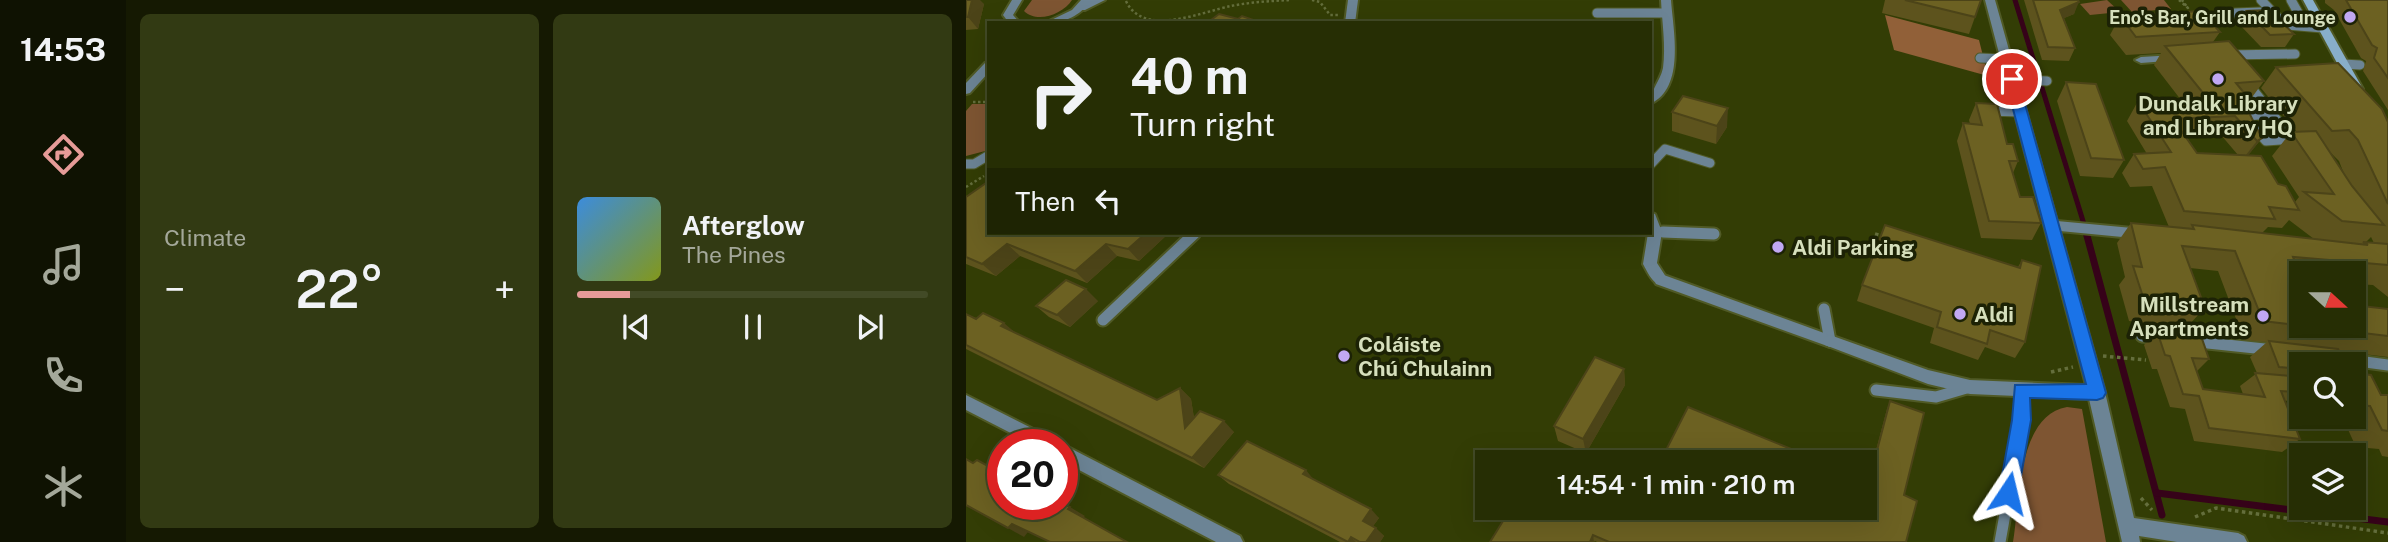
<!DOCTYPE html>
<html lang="en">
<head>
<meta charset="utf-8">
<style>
	:root { --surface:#262e04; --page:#323a13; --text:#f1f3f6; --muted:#a4a89a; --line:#424a26; --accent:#e69b98 }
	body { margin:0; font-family:"Public Sans",sans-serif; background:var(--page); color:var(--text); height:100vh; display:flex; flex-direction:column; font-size:26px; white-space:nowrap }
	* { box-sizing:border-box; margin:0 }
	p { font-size:23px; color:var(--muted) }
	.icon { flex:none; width:38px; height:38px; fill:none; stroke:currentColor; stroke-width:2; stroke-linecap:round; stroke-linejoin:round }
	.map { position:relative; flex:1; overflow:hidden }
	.details { display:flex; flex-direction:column; gap:14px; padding:14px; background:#151902; width:840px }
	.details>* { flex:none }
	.guide { position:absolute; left:21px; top:21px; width:665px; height:214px; border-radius:0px; box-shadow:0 7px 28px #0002,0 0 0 2px var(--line); background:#262e04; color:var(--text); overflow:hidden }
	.needle { width:46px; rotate:111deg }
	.buttons { position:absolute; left:1323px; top:261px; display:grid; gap:14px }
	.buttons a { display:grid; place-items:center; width:77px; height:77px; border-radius:0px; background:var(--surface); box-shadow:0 7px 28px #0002,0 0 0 2px var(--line); font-size:35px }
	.speed { position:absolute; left:21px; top:429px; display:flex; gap:14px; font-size:35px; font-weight:700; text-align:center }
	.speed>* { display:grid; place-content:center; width:91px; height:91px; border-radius:50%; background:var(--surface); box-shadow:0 7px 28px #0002,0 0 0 2px var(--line); line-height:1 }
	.speed .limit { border:10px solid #d22; background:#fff; color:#111 }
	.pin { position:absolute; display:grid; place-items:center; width:60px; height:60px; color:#fff; margin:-30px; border:4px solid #fff; border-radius:50%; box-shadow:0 2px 7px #0007 }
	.me { position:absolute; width:77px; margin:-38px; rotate:10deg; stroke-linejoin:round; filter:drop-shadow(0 0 5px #0008) }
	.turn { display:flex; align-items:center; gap:24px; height:147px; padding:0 28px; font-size:32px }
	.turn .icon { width:91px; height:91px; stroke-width:2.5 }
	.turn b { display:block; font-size:49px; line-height:60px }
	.then { display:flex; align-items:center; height:66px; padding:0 28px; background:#0003; gap:14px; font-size:26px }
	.big { font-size:52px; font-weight:600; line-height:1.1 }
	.details .widget { flex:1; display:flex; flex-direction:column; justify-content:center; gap:10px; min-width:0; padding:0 24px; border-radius:10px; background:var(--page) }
	.song { display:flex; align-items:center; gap:21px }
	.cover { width:84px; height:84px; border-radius:10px; background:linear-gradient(135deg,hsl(210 70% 55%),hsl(70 70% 35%)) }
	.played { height:7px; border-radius:4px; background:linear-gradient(90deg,var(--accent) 15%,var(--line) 15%) }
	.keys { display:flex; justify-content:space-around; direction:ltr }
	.heat { display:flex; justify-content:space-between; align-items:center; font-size:38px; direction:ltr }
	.details .tiles { flex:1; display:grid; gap:14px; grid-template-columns:repeat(2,1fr) }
	.trip { position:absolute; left:509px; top:450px; width:402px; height:70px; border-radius:0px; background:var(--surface); box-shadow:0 7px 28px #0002,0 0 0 2px var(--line); font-weight:600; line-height:70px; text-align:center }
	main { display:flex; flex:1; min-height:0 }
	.menu { display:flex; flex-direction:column; width:126px; justify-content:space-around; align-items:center; background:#0f1202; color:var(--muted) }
	.menu .icon { width:49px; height:49px }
	.menu .current { color:var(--accent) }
	.menu b { font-size:32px; color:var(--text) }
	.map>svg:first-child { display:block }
</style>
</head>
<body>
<main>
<nav class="menu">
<b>14:53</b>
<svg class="icon current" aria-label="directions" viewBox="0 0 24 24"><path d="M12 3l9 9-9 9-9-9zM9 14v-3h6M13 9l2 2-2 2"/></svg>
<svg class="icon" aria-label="music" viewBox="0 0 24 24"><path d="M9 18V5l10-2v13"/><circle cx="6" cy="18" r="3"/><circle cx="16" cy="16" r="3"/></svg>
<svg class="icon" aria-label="phone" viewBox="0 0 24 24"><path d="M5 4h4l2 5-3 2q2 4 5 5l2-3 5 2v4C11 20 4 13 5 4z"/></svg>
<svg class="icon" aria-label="climate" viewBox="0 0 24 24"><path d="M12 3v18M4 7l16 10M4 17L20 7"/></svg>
</nav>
<section class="details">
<div class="tiles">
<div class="widget"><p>Climate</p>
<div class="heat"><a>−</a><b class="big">22°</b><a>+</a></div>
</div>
<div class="widget">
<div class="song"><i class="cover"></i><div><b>Afterglow</b><p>The Pines</p></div></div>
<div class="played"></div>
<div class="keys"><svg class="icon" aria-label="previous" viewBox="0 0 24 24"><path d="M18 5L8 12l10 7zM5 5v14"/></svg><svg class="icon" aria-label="pause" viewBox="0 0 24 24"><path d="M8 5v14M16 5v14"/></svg><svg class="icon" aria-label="next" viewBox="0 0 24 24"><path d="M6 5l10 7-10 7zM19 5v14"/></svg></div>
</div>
</div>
</section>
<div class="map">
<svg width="1422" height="542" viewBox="0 0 1422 542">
	<rect width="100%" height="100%" fill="#333d05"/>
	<g fill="#7e5532">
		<path d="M66,0H106C97,14 71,24 58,11Z"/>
		<path d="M1141,0L1154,12L1124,15L1114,4Z"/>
		<path d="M1155,0H1198L1205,9L1166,12Z"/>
		<path d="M6,104H23V150L0,156V111Z"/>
		<path d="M1101,407L1116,409L1140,542H1047C1054,501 1051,416 1101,407Z"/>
	</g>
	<path fill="#916038" d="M919,15L1013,40L1022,76L928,50Z"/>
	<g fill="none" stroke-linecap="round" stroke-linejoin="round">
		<path stroke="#360219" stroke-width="5" d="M1049,0L1121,234"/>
		<g stroke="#360219" stroke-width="7">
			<path d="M1120,232L1196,515"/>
			<path d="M1191,493L1422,522"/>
		</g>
		<g stroke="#505a26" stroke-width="11">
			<g id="service-far1">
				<path d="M1295,0L1319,25L1357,28"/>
				<path d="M1325,0L1334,16L1354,22"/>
				<path d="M631,13H700"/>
				<path d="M1269,13L1294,12"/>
				<path d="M1261,55L1329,54"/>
				<path d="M1014,58L1040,59"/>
				<path d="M1377,64L1394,65"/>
				<path d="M1046,79L1081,81"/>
				<path d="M1020,111L1054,112"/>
				<path d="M1279,116L1306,114L1281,82"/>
				<path d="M1285,124L1300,141L1328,139L1306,114"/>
				<path d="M0,164H8L23,155"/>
				<path d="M684,165L699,149L744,163"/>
				<path d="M689,232L748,234"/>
			</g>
		</g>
		<g stroke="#505a26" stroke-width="15">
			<g id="service">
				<path d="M697,232L748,234"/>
				<path d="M858,309L864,341"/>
				<path d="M137,320L229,233"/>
				<path d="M1176,336L1197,338"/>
				<path d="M1223,341L1308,350"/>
				<path d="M1362,357L1422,365"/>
				<path d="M910,390L970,397L1004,387"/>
				<path d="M1034,542L1056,420L1055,390"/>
			</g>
		</g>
		<g stroke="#505a26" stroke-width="4">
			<g id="pedestrian">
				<path d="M1209,55L1213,56V60L1175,63L1169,60L1175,57Z"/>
				<path d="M695,274L869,337L871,341L869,345L864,347L690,284L688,280L690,276Z"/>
			</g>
		</g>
		<g stroke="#505a26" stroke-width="4">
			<g id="minor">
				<path d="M125,0H139L119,10H111L110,8Z"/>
				<path d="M382,0H392L389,23H379Z"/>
				<path d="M695,0H705C707,30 720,88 684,104C684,90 694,82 697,68C700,46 696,22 695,0Z"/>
				<path d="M1019,0H1029L1091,221L1177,229L1184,234L1177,239L1094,231L1139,392L1168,518L1272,533L1278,536L1281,542H1211L1173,536L1174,542H1156L1123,399L1004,394L962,384L859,345L857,341L859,337L864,335L962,370L1004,380L1120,385Z"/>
				<path d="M684,212L689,214L696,232L691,263L702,280L700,284C688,288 682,273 677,264L682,233H684Z"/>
				<path d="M0,395L87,439L89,444H66L0,410Z"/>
				<path d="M95,444H96L102,447L274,536L277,542H250L96,461Z"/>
			</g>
		</g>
		<g stroke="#505a26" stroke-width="4">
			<g id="tertiary">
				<path d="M46,0H56L47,15L54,23H43L37,15Z"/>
				<path d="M115,0H126C113,16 100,23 79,23L106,10Z"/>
				<path d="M23,62V72L4,93L0,94V83L19,63Z"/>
			</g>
		</g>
		<g stroke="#505a26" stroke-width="4">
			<path id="secondary" d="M1337,0H1347L1397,89L1395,92L1391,93L1385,89Z"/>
		</g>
		<g stroke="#646e3c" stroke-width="2.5" stroke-dasharray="2.5 2.5" stroke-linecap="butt">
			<path d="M346,0L354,2L364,15H372"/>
			<path d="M1213,0L1222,8L1216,0"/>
			<path d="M160,1C177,38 235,12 265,6C285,2 305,1 325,0"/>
			<path d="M7,102H23"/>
			<path d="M0,187L18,176"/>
		</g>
		<g stroke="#646e3c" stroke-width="3.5" stroke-dasharray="3.5 3.5" stroke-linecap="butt">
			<path d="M909,234L919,237"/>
			<path d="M1137,356L1180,360"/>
			<path d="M1085,372L1107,367"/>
			<path d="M1175,498L1186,510"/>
			<path d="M1229,517L1250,508L1422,533"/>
		</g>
		<use href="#service-far1" stroke="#6c8495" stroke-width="9"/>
		<use href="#service" stroke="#6c8495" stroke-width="11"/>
		<use href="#pedestrian" fill="#6c8495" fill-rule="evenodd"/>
		<use href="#minor" fill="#6c8495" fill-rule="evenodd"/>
		<use href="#tertiary" fill="#6c8495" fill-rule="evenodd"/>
		<use href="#secondary" fill="#88aec9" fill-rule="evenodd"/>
	</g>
	<g fill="#5d531d" fill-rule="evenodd">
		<path d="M0,0L18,4L12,29L0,30Z"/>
		<path d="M919,0H1015L1003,34L916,13Z"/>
		<path d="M1058,0H1112L1108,14L1098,18L1109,48L1103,61L1076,60Z"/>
		<path d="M1359,0H1422V110L1397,71L1400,61L1395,58L1368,10L1359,3Z"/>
		<path d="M1281,11L1328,34L1319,47H1295L1273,24Z"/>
		<path d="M1154,16L1254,32L1247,42L1298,81L1284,100H1276L1296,138L1282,155L1329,202L1333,197L1306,156L1325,132H1331L1295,88L1310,67L1422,122V297L1407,285L1388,284V273H1335V326L1422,309V357L1372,351L1335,364V387L1329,386L1331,392L1319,402L1334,439L1316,452L1228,441L1219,409L1204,407L1191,369H1186L1178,345L1191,331L1243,359L1231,371L1237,389L1277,394L1274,386L1291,373L1284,357L1301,342L1278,340L1252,271L1224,268L1239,308L1216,332L1172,329L1170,322L1163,321L1153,285L1159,277L1151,243L1165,223L1203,227L1186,186L1164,187L1156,173L1168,154H1181L1161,121L1172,101L1215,100L1188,65L1195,53L1160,55L1144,35ZM1255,135L1272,155L1231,153L1220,136ZM1363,151L1373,161L1378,174ZM1323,220L1348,239L1296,233L1302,227L1316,228ZM1405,237L1408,243L1400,242Z"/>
		<path d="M1100,82L1158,160L1147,178L1114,176L1091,101Z"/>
		<path d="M1010,103L1052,161L1047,173L1054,197L1075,223L1066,240L1015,238L991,141L997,123L1004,124L1003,120Z"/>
		<path d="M706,112L761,127L750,144L706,131Z"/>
		<path d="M0,197L203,233L173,261L151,256L121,283L54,256L30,276L0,264Z"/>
		<path d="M1056,260L1059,342L1049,358L1019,347L1012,360L964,343L968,328L891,301L896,285L1052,267Z"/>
		<path d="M132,301L104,327L83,317L70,306Z"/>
		<path d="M0,314L52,335L191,400L214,388L225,399L228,418L268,432L238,468L0,349Z"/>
		<path d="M658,369L659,385L620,453L592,441L588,426Z"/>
		<path d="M1388,373L1415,395H1422V457L1416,456L1413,449L1390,447L1379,423L1361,421L1359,416H1388Z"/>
		<path d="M924,401L938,495L940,542H631L629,541L628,542H524L668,513L902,480L921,409Z"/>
		<path d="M1335,465V501H1333L1322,474Z"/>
		<path d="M252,475L348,480L413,518L407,526L418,536L414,542H374L263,484Z"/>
	</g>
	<g fill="#4c4418">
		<path d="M6,0H14L18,4L12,29L2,17Z"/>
		<path d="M1113,2L1108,14L1089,22L1094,10Z"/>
		<path d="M762,108L761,127L750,144L751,126Z"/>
		<path d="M1296,138L1281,157L1276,160L1291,141Z"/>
		<path d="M180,233H203L173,261L162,249Z"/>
		<path d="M41,244L54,256L30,276L16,264Z"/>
		<path d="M140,244L151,256L121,283L109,271Z"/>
		<path d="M120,289L132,301L104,327L91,315Z"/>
		<path d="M38,323L52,335L35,326Z"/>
		<path d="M658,369L659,385L620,453L617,439Z"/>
		<path d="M214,388L225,399L231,438L219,428Z"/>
		<path d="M258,421L268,432L238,468L226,458Z"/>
		<path d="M340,470L348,480L337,474Z"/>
		<path d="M104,507L119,516L117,518L102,509Z"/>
		<path d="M405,509L413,518L405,529L397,521Z"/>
		<path d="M46,524L62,532L58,537L42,528Z"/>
		<path d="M410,528L418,536L414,542H400Z"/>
		<path d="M627,535L628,542H624Z"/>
		<path d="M385,537L390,542H382Z"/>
	</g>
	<g fill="#6c6122" stroke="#4c4418" stroke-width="2">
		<path d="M0,0H6L2,17H0Z"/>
		<path d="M939,0H1015L1009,17Z"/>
		<path d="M1067,0H1112L1113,2L1094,10L1109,48L1082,47Z"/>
		<path d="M1380,0H1422V78L1408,58L1411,48L1406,45Z"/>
		<path d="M1303,10L1328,34L1304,35L1281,11Z"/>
		<path d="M1235,11L1254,32L1170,37L1154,16Z"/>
		<path d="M253,14L272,19L276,16L296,23H241Z"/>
		<path d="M1263,41L1298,81L1270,83L1279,94L1275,97L1296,138L1291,141L1269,116L1207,119L1231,153L1295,156L1312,184L1320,186L1333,210L1303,207L1309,219L1218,211L1199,167L1177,169L1168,154L1205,152L1172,101L1242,99L1199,46Z"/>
		<path d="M1372,63L1416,109L1422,122V204L1392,140L1383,130L1366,131L1310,67Z"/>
		<path d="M1100,82L1130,84L1158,160L1125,158Z"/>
		<path d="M717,96L762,108L751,126L706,112Z"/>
		<path d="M1010,103L1031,104L1041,144H1047L1052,161H1043L1054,197H1067L1075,223L1023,221L997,123L1016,125Z"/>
		<path d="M1350,131L1386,186L1418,225L1376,221L1338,192L1368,194L1325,132Z"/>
		<path d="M23,181V233H180L162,249L140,244L109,271L41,244L16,264L0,257V197Z"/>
		<path d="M1165,223L1228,229L1226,225L1402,245L1397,242L1422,244V265L1327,257L1335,276V326H1388V305L1422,309V336L1297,321L1269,251L1216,246L1239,308L1231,307L1233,314L1187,310L1185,303H1179L1167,266L1176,267Z"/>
		<path d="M919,225L1054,268L1056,260L1075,266L1059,342L1024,330L1021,344L971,327L975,312L896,285Z"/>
		<path d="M100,280L120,289L91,315L70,306Z"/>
		<path d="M17,313L38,323L35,326L191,400L214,388L219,428L234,411L258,421L226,458L0,345V314L10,319Z"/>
		<path d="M1191,331L1235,336L1243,359L1226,358L1237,389L1299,397L1289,373L1324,376L1331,392L1315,391L1334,439L1243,428L1233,396L1217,394L1204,356L1199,355Z"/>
		<path d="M1303,341L1372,349L1379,364H1335V369L1313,367Z"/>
		<path d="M629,357L658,369L617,439L588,426Z"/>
		<path d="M1388,373L1405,375L1415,395H1422V431L1416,430L1404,406L1388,405Z"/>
		<path d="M924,401L958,413L938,495L951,501L940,542H643L627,535L624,542H524L545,508H655L668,513L671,508H900V480L903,481Z"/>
		<path d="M722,407L857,462H694Z"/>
		<path d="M281,441L340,470L337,474L405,509L397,521L410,528L400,542H394L385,537L382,542L252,475Z"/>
		<path d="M0,459L7,463L11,460L37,474V504H96V503L104,507L102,509L161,542H84L46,524L42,528L0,505Z"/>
	</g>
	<path fill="#1a73e8" stroke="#114b97" stroke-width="2" d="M1046,75L1052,79L1140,393L1137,398L1131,400L1064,398L1065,420L1052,493L1049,500L1042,502L1036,500L1033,493L1046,420L1049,385L1120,384L1039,79Z"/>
	<g fill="#c1a8f3" stroke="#1c2205" stroke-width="2.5">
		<circle cx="1384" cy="17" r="7"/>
		<circle cx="1252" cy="79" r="7"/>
		<circle cx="812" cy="247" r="7"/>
		<circle cx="994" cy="314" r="7"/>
		<circle cx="1297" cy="316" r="7"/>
		<circle cx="378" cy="356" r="7"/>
	</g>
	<g text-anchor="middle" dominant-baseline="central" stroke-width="7" stroke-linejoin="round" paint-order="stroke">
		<g font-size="18" font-weight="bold" fill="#d6dfbc" stroke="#1c2205" text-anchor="end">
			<text x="1370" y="17">Eno's Bar, Grill and Lounge</text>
		</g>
		<g font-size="21" font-weight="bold" fill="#d6dfbc" stroke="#1c2205" text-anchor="start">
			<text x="1252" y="103" text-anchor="middle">Dundalk Library<tspan x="1252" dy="24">and Library HQ</tspan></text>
			<text x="826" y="247">Aldi Parking</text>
			<text x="1283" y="304" text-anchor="end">Millstream<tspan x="1283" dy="24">Apartments</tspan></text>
			<text x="1008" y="314">Aldi</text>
			<text x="392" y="344">Coláiste<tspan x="392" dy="24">Chú Chulainn</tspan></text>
		</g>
	</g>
</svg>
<div class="buttons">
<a><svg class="needle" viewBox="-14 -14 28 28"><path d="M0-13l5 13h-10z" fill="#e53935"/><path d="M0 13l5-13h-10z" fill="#a4a89a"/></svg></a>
<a><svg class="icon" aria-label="search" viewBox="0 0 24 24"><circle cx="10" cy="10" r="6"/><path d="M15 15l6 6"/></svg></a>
<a><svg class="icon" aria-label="layers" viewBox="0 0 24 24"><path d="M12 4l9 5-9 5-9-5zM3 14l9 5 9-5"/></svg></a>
</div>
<div class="speed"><div class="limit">20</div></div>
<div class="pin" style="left:1046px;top:79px;background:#d93025"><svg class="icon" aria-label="arrive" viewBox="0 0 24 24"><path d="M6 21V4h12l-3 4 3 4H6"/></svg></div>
<svg class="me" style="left:1042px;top:493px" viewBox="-20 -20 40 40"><path d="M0-17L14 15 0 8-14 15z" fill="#1a73e8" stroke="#fff" stroke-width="4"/></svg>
<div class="trip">14:54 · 1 min · 210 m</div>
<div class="guide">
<div class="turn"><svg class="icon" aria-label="right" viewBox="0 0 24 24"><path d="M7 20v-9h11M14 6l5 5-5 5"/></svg><div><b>40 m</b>Turn right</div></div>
<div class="then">Then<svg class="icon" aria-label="left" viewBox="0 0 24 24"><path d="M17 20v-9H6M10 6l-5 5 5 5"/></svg></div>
</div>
</div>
</main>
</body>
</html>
